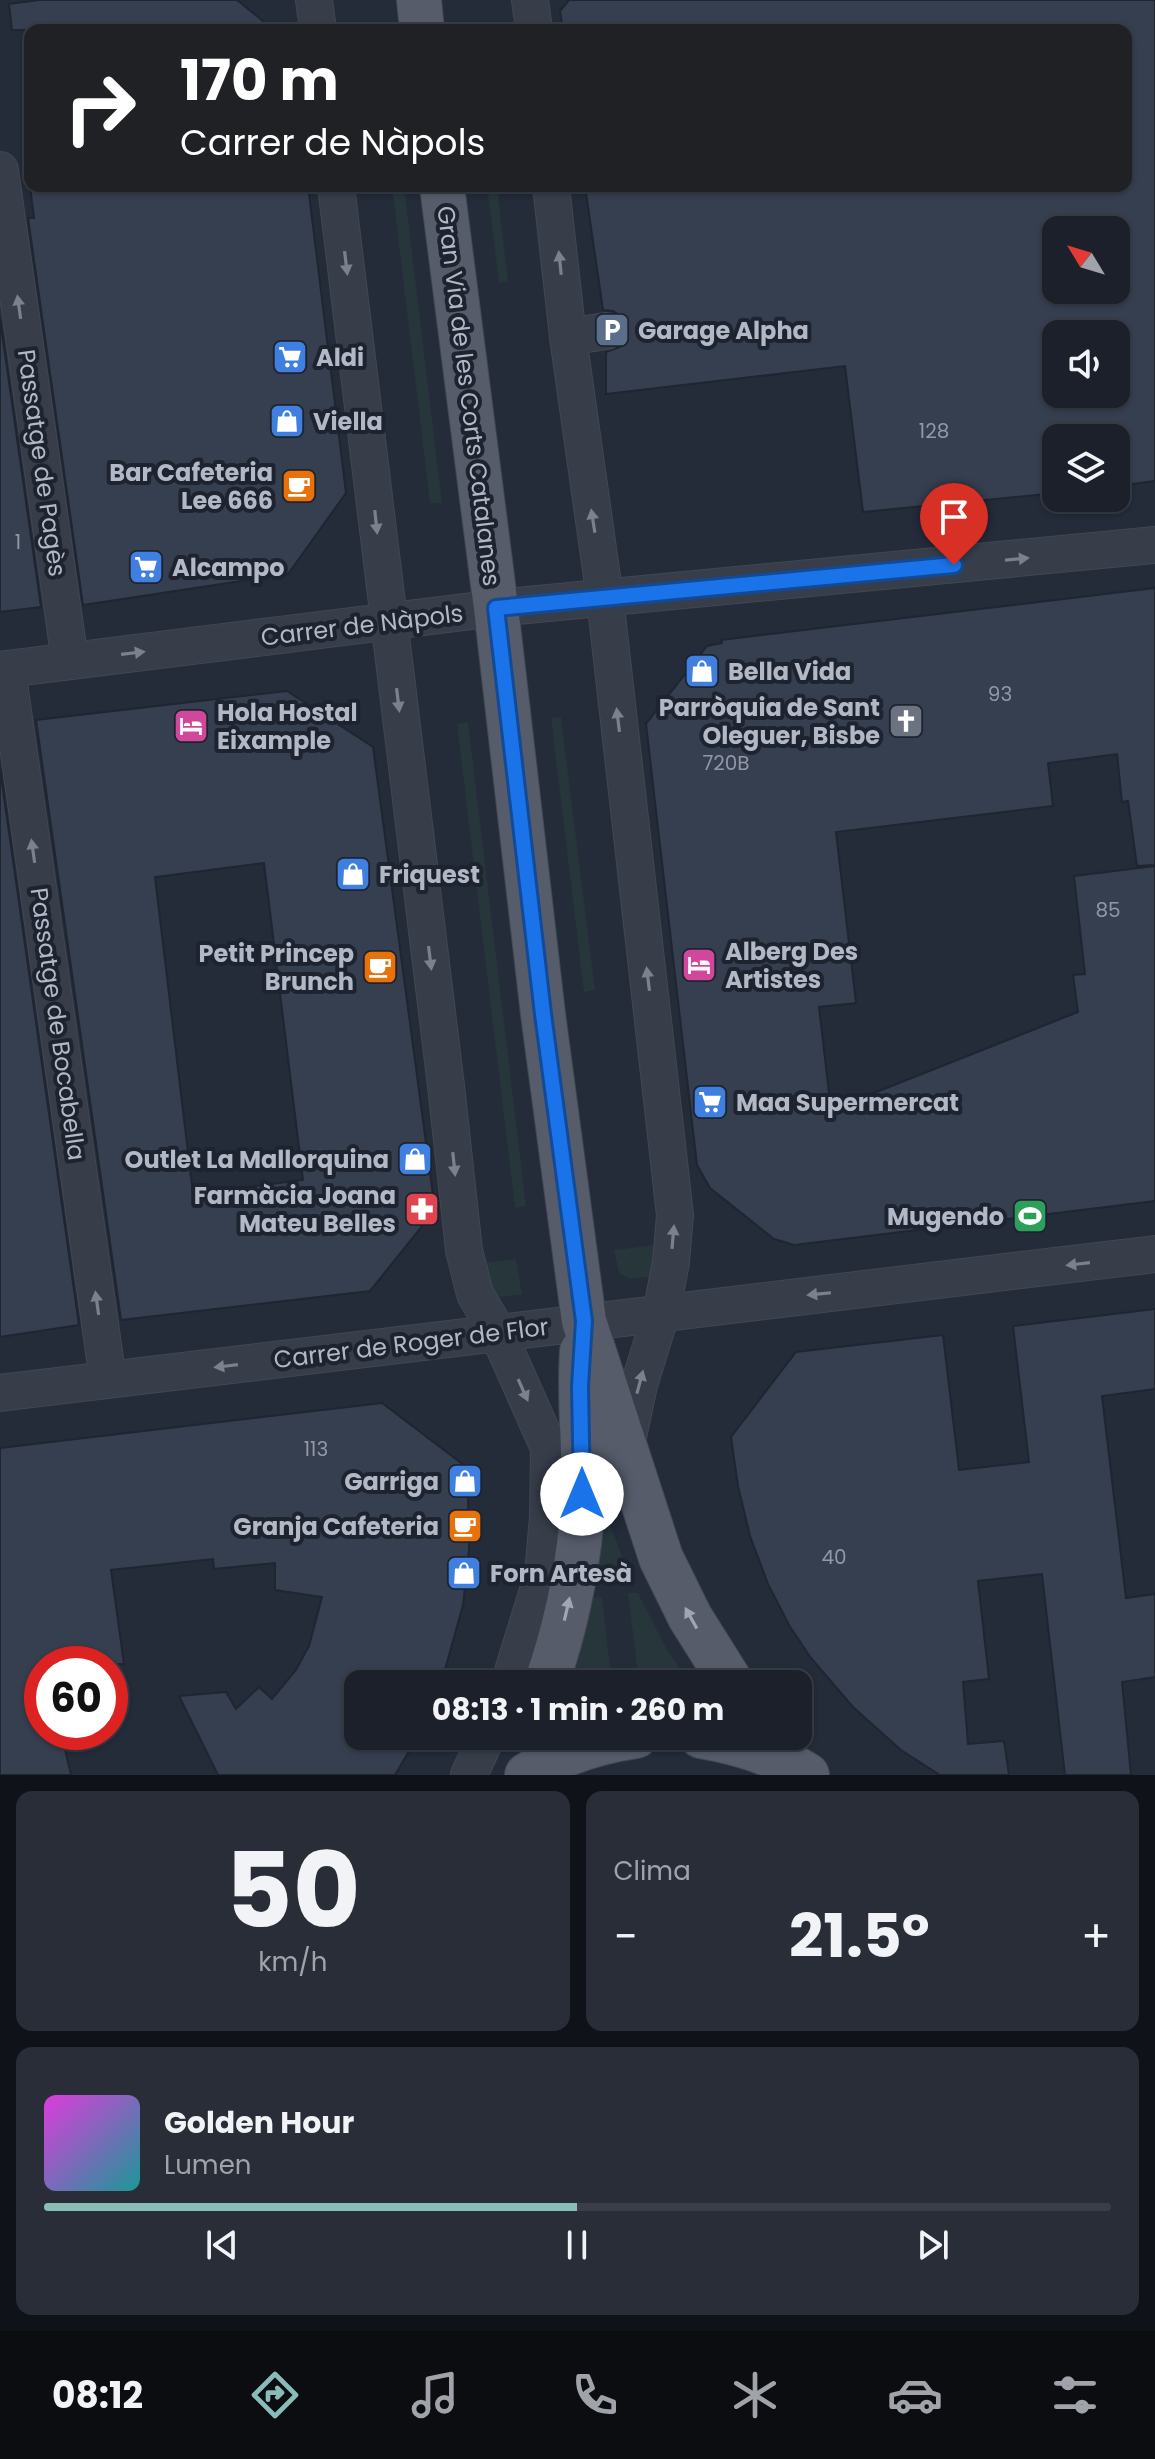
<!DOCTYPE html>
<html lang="es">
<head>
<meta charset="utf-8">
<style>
	:root { --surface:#1b202b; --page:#282d37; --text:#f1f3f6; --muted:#a0a3a9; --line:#393e47; --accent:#8bbbb9 }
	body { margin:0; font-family:Poppins,sans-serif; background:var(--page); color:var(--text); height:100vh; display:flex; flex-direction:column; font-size:30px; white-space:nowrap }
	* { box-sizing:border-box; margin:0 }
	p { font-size:26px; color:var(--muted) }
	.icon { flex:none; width:44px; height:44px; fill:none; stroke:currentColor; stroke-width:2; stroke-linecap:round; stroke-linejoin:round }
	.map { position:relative; height:1775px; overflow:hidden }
	.panel { display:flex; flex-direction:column; gap:16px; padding:16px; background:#0f1218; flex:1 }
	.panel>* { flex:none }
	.top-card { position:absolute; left:24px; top:24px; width:1108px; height:168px; border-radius:16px; box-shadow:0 2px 6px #0004,0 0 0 2px var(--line); background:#202124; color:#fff; overflow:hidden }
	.needle { width:52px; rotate:308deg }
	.tools { position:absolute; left:1042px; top:216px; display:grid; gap:16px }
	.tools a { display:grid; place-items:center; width:88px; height:88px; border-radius:16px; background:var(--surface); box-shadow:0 2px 6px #0004,0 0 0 2px var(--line); font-size:40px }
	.speed { position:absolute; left:24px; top:1646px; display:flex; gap:16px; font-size:40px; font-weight:700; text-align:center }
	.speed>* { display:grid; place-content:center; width:104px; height:104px; border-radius:50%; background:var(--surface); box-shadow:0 2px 6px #0004,0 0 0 2px var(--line); line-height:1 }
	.speed .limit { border:12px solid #d22; background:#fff; color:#111 }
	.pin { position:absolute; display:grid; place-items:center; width:68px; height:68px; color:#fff; margin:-82px -34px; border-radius:50% 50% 50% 0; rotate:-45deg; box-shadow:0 0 8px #0007 }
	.pin .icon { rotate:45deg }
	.me { position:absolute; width:88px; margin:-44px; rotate:0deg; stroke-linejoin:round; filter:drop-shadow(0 0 6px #0008) }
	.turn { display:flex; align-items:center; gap:28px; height:168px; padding:0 24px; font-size:36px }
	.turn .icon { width:104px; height:104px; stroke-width:2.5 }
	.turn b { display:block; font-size:56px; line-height:68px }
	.big { font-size:60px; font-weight:700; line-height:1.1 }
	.panel .widget { flex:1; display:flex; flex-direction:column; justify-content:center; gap:12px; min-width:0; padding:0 28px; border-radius:16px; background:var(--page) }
	.panel .dial { align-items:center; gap:0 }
	.dial b { font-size:104px; line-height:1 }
	.song { display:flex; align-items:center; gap:24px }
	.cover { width:96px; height:96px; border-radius:12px; background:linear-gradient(135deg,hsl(300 70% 55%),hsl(180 70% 35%)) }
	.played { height:8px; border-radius:4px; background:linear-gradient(90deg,var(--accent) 50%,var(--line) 50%) }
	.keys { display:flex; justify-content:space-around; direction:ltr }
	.heat { display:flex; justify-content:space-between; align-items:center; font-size:44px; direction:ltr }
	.panel .tiles { flex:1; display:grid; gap:16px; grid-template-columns:1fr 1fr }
	.widget:last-child { grid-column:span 2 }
	.trip { position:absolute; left:344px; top:1670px; width:468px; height:80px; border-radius:16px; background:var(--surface); box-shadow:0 2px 6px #0004,0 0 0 2px var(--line); font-weight:700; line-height:80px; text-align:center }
	.tab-bar { display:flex; height:128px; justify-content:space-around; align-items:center; background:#0b0d11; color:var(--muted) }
	.tab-bar .icon { width:56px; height:56px }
	.tab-bar .selected { color:var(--accent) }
	.tab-bar b { font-size:36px; color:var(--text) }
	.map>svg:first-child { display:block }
</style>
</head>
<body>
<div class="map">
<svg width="1155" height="1775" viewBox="0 0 1155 1775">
	<rect width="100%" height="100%" fill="#242b39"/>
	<g fill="#26363b">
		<path d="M392,186H404L442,503H430Z"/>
		<path d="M487,186H497L508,282L499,283Z"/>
		<path d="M561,717L595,990L584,992L551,718Z"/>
		<path d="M468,722L526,1206L515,1208L457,724Z"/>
		<path d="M662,1244L655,1276L631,1279L619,1273L614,1250Z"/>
		<path d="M516,1259L522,1294L500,1297L491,1293L484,1263Z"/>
		<path d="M599,1511L605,1512L626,1566L587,1570Z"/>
		<path d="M628,1593H638L666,1648L690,1684H639Z"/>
		<path d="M602,1597L612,1684H559L583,1598Z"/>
	</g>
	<g fill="#363f50" stroke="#1f2531" stroke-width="2" fill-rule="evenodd">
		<path d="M39,0H237L274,30H12L9,4Z"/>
		<path d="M569,0H1155V481L1116,486V438H1056V493L863,512L845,366L606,394V352L620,347L626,338L627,328L622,317L613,311L603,310L585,186H1126V30H563L560,11ZM1056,230H1116V290H1056ZM1056,334H1116V394H1056Z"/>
		<path d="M30,186H308L346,493L288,574L83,605L28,218H34Z"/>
		<path d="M0,319L41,607L0,612Z"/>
		<path d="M1155,588V865L1137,866L1128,801L1122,802L1117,754L1048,763L1053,806L836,832L856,1003L819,1007L831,1110L1078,1012L1073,975L1085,974L1074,876L1155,866V1201L794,1245L774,1239L710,1188L697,1165L646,724L707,646L722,643L721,640Z"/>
		<path d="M287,691L373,747L435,1210L370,1291L121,1320L36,720ZM264,863L303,1180L193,1194L155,877Z"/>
		<path d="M0,769L79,1325L0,1337Z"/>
		<path d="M1155,1309V1389L1102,1396L1126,1598L1155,1594V1677L1122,1682L1131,1775H1065L1042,1574L978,1581L989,1679L963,1682L968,1744L1004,1741L1009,1775H940L901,1750L853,1707L811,1658L789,1625L768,1584L750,1536L738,1486L731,1437L796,1352L943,1335L959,1470L1029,1462L1013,1326Z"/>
		<path d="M382,1403L465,1466L468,1495L469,1550L463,1605L441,1684H358V1736H418L395,1775H218L179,1696L226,1692L236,1709L259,1687L272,1699L296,1670L309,1646L322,1597L275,1590V1563L214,1569L213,1559L111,1570L124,1664H42V1732H61L71,1775H0V1448Z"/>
	</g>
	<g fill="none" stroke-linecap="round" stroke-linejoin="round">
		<g stroke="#414753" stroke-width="38">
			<g id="minor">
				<path d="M314,0L318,30"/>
				<path d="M530,0L534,30"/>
				<path d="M0,170L70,661"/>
				<path d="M336,186L446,1086L464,1250L475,1294L498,1333L549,1448L548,1517L543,1574L509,1684"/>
				<path d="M551,186L568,337L605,598L675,1215L671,1262L661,1314L639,1385L625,1451"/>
				<path d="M568,337L606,331"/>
				<path d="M7,669L108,1380"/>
				<path d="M0,670L496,608L1155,545"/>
				<path d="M0,1393L1155,1254"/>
				<path d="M469,1775L487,1736"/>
			</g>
		</g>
		<g stroke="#414753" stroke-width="46">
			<g id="major">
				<path d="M419,0L422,30"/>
				<path d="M442,186L496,608L543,1014L584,1321L661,1558L690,1617L732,1684"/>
				<path d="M546,1684C565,1630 577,1573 582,1516C587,1461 578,1406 582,1351"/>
				<path d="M701,1736C741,1743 773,1753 807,1775"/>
				<path d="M527,1775C560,1753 596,1742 636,1736"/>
			</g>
		</g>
		<use href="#minor" stroke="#373e4a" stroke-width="36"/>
		<use href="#major" stroke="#565c6a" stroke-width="44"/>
	</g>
	<defs><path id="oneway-solid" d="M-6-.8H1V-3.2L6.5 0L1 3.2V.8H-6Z" transform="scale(2)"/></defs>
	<g fill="#7b818e">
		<use href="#oneway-solid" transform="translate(346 263) rotate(83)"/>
		<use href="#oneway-solid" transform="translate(560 263) rotate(-96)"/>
		<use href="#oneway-solid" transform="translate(19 307) rotate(-98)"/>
		<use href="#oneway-solid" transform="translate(593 521) rotate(-99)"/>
		<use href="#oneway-solid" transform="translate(376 522) rotate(84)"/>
		<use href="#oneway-solid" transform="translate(1017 559) rotate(-5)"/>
		<use href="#oneway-solid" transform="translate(133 653) rotate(-7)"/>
		<use href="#oneway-solid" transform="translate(398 700) rotate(83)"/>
		<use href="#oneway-solid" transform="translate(618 720) rotate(-97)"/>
		<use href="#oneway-solid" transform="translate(33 851) rotate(-98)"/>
		<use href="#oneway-solid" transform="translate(430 958) rotate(83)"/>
		<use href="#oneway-solid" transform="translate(648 979) rotate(-97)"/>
		<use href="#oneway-solid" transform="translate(454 1164) rotate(84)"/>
		<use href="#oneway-solid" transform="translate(673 1237) rotate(-85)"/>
		<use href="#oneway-solid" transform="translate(1078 1264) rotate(173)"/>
		<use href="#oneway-solid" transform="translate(819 1294) rotate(174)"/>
		<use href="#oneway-solid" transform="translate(97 1303) rotate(-98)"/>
		<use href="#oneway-solid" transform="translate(226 1366) rotate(173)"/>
		<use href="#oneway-solid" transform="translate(640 1382) rotate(-75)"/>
		<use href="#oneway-solid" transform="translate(523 1390) rotate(66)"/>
	</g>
	<g fill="#a0a6b4">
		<use href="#oneway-solid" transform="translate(567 1609) rotate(-77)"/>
		<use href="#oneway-solid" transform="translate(691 1618) rotate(-119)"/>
	</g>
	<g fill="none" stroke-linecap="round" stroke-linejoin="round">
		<g stroke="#114b97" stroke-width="20">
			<path id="route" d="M582,1494L580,1386L584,1321L543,1014L496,608L954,565"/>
		</g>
		<use href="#route" stroke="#1a73e8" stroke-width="14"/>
	</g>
	<defs>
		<g id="parking-square" transform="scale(1.8)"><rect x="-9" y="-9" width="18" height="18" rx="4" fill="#5c6f8a" stroke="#1d232f"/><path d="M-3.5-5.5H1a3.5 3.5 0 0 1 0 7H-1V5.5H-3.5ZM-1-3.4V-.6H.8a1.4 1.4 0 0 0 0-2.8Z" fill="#fff"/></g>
		<g id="supermarket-square" transform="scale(1.8)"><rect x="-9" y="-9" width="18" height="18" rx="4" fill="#3f7fe0" stroke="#1d232f"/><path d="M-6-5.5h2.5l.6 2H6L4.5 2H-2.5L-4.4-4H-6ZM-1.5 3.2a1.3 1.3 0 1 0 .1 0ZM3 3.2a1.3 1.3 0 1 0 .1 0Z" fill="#fff"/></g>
		<g id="shop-square" transform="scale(1.8)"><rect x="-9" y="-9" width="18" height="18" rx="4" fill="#3f7fe0" stroke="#1d232f"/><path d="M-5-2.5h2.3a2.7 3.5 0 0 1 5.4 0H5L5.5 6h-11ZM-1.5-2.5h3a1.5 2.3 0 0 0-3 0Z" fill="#fff"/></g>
		<g id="cafe-square" transform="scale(1.8)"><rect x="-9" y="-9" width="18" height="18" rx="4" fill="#e8710a" stroke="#1d232f"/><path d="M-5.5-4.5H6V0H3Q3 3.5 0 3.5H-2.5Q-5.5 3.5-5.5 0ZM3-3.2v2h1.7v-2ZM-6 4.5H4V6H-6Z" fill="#fff"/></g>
		<g id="church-square" transform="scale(1.8)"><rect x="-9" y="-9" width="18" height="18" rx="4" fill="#6b7280" stroke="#1d232f"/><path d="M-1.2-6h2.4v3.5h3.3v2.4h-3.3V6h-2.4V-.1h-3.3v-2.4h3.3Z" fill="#fff"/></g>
		<g id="hotel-square" transform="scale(1.8)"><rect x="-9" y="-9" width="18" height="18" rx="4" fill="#d1479c" stroke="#1d232f"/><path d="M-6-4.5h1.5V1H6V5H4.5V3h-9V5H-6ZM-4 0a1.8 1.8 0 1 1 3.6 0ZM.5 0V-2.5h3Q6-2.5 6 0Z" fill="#fff"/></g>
		<g id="pharmacy-square" transform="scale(1.8)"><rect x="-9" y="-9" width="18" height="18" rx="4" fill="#e0444e" stroke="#1d232f"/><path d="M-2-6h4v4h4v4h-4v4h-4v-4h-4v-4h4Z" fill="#fff"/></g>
		<g id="stadium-square" transform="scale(1.8)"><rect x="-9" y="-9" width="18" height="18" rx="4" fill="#2e9e5b" stroke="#1d232f"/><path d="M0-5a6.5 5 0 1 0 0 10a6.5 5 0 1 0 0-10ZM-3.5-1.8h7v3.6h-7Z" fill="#fff"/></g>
	</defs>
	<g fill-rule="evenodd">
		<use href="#parking-square" x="612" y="330"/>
		<use href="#supermarket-square" x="290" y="357"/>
		<use href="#shop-square" x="287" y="421"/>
		<use href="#cafe-square" x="299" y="486"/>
		<use href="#supermarket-square" x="146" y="567"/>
		<use href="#shop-square" x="702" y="671"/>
		<use href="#church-square" x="906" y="721"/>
		<use href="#hotel-square" x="191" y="726"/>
		<use href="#shop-square" x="353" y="874"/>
		<use href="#hotel-square" x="699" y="965"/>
		<use href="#cafe-square" x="380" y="967"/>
		<use href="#supermarket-square" x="710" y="1102"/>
		<use href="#shop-square" x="415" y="1159"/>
		<use href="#pharmacy-square" x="422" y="1209"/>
		<use href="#stadium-square" x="1030" y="1216"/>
		<use href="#shop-square" x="465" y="1481"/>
		<use href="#cafe-square" x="465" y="1526"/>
		<use href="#shop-square" x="464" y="1573"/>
	</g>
	<g text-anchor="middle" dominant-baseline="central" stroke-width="8" stroke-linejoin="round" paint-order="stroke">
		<g font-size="20" fill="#9298a6">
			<text x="934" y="431">128</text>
			<text x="18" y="542">1</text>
			<text x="1000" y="694">93</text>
			<text x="726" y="763">720B</text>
			<text x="1108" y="910">85</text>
			<text x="316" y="1449">113</text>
			<text x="834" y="1557">40</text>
		</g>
		<g font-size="24" font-weight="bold" fill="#b3b8c6" stroke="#1d232f" text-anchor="start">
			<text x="638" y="330">Garage Alpha</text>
			<text x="316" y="357">Aldi</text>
			<text x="313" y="421">Viella</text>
			<text x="273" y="472" text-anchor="end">Bar Cafeteria<tspan x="273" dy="28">Lee 666</tspan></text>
			<text x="172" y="567">Alcampo</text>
			<text x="728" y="671">Bella Vida</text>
			<text x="880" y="707" text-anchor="end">Parròquia de Sant<tspan x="880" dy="28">Oleguer, Bisbe</tspan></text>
			<text x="217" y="712">Hola Hostal<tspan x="217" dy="28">Eixample</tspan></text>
			<text x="379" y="874">Friquest</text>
			<text x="725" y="951">Alberg Des<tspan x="725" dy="28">Artistes</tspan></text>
			<text x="354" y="953" text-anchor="end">Petit Princep<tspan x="354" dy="28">Brunch</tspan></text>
			<text x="736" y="1102">Maa Supermercat</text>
			<text x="389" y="1159" text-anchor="end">Outlet La Mallorquina</text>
			<text x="396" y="1195" text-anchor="end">Farmàcia Joana<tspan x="396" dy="28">Mateu Belles</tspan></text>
			<text x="1004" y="1216" text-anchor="end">Mugendo</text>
			<text x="439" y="1481" text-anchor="end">Garriga</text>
			<text x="439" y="1526" text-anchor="end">Granja Cafeteria</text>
			<text x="490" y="1573">Forn Artesà</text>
		</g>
		<g font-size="24" fill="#b3b8c6" stroke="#1d232f">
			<text transform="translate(469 396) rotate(83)">Gran Via de les Corts Catalanes</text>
			<text transform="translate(42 463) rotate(82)">Passatge de Pagès</text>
			<text transform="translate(362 625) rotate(-7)">Carrer de Nàpols</text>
			<text transform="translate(58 1024) rotate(82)">Passatge de Bocabella</text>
			<text transform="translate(411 1343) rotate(-7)">Carrer de Roger de Flor</text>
		</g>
	</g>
</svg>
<div class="tools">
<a><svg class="needle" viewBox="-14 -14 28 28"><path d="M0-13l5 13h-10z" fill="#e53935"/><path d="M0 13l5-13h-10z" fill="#a0a3a9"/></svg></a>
<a><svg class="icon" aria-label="sound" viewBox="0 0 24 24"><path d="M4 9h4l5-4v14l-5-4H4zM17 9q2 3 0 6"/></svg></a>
<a><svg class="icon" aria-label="layers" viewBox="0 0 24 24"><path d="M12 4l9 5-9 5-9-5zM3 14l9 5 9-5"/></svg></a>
</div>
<div class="speed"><div class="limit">60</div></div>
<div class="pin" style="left:954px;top:565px;background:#d93025"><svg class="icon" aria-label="arrive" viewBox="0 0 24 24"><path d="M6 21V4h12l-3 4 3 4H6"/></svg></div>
<svg class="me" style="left:582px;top:1494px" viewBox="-20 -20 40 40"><circle r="19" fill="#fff"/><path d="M0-13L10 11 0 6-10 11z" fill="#1a73e8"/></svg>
<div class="trip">08:13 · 1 min · 260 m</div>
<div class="top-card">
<div class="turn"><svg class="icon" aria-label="right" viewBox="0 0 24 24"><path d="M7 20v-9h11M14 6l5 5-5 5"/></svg><div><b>170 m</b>Carrer de Nàpols</div></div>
</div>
</div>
<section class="panel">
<div class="tiles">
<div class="widget dial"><b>50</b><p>km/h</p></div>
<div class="widget"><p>Clima</p>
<div class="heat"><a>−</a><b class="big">21.5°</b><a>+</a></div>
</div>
<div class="widget">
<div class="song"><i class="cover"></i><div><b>Golden Hour</b><p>Lumen</p></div></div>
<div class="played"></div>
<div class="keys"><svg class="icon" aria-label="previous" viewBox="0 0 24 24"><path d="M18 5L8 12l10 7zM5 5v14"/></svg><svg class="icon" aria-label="pause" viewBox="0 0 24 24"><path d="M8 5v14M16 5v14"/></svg><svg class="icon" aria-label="next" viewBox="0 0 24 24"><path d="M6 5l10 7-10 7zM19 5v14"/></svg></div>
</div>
</div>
</section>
<nav class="tab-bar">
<b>08:12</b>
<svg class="icon selected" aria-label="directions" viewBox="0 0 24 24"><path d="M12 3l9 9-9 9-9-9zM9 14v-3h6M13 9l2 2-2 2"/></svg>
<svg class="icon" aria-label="music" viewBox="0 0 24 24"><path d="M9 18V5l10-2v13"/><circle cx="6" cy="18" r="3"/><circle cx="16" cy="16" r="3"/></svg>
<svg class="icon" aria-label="phone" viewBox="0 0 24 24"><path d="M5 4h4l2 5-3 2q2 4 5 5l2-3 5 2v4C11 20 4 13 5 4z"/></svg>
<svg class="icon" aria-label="climate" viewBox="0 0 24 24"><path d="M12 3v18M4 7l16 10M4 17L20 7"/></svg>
<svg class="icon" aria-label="car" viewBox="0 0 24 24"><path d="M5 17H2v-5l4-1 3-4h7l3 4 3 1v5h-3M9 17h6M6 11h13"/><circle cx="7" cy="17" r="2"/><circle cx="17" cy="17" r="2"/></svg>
<svg class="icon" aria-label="filters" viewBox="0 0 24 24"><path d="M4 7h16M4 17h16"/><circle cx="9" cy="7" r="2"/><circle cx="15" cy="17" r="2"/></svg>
</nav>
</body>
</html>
